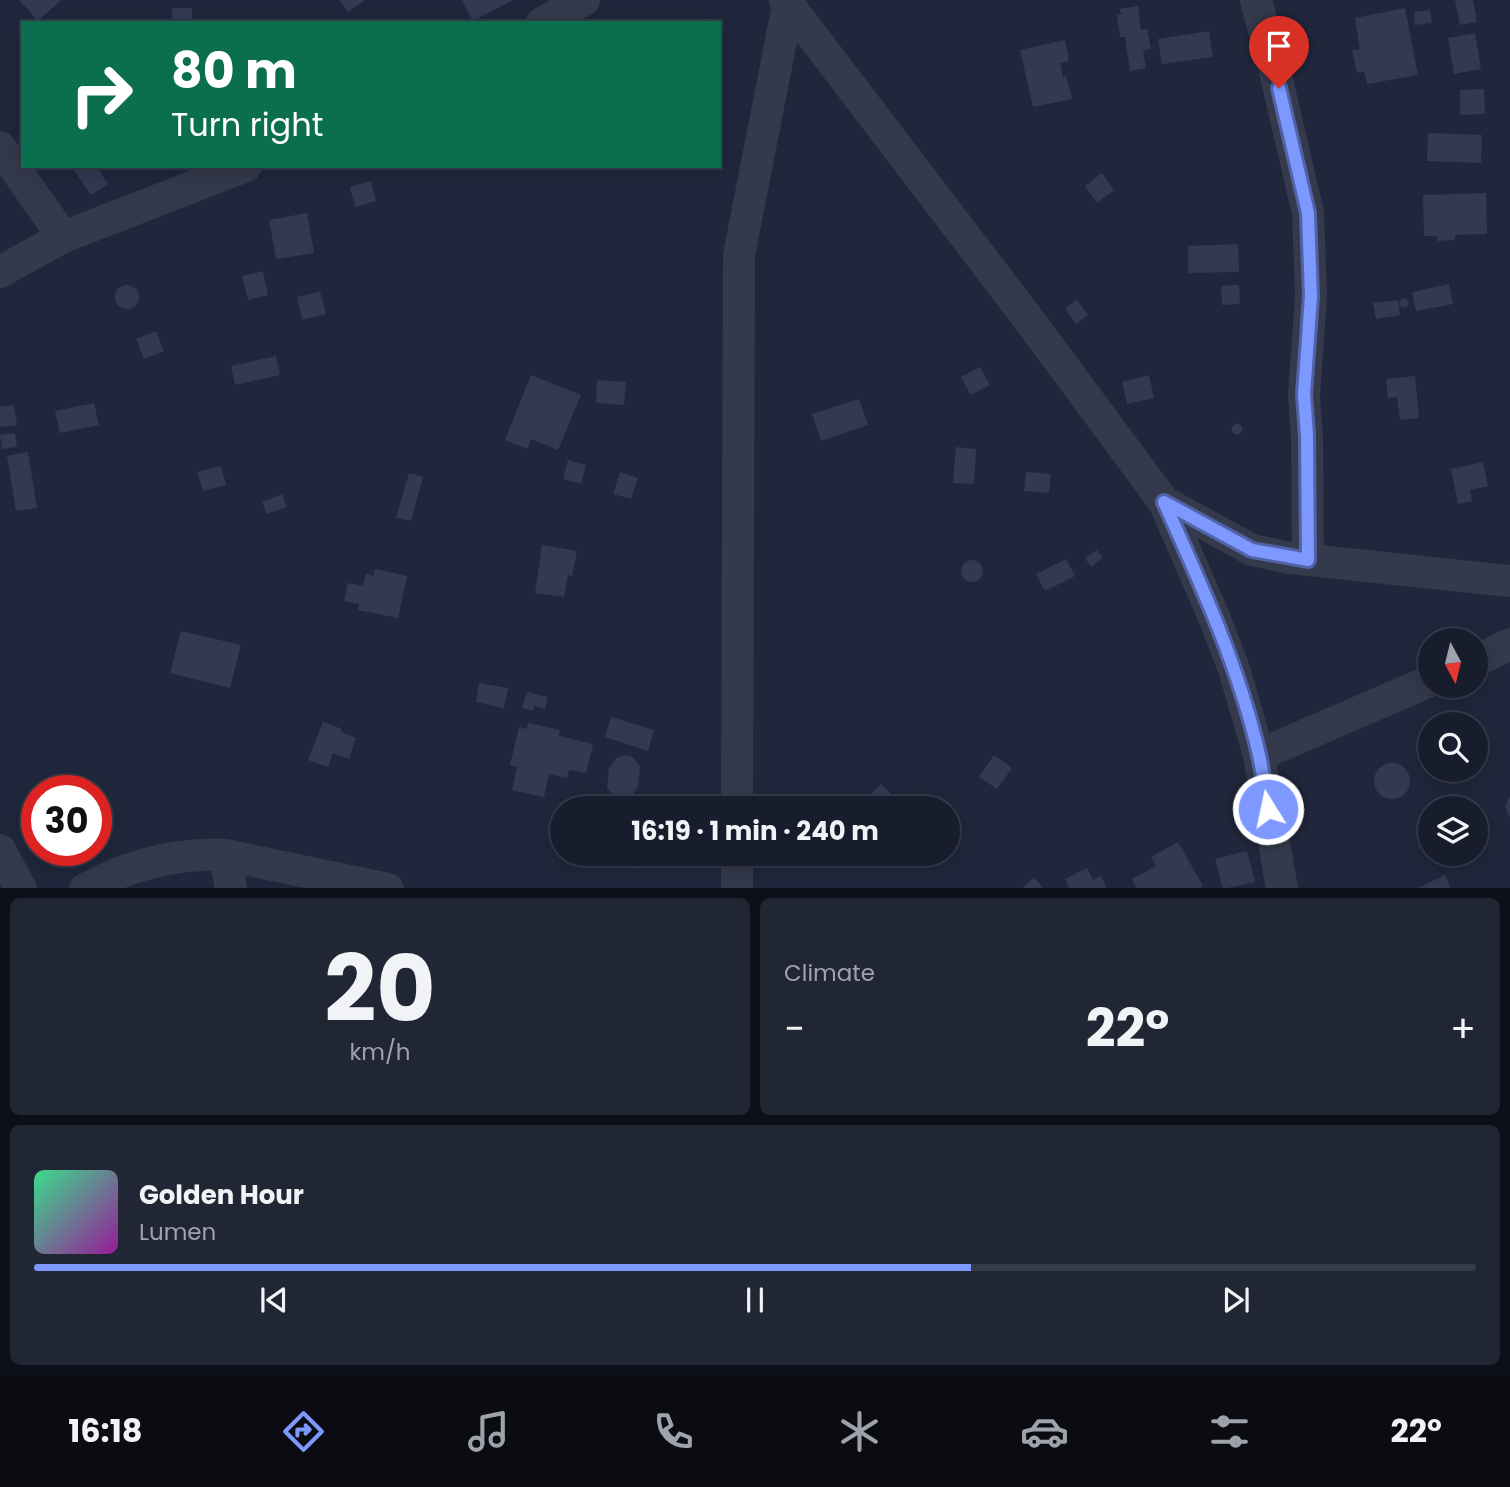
<!DOCTYPE html>
<html lang="en">
<head>
<meta charset="utf-8">
<style>
	:root { --surface:#181d2d; --page:#212635; --text:#f1f3f6; --muted:#9fa2aa; --line:#363b49; --accent:#7d99ff }
	body { margin:0; font-family:Poppins,sans-serif; background:var(--page); color:var(--text); height:100vh; display:flex; flex-direction:column; font-size:26px; white-space:nowrap }
	* { box-sizing:border-box; margin:0 }
	p { font-size:23px; color:var(--muted) }
	.icon { flex:none; width:38px; height:38px; fill:none; stroke:currentColor; stroke-width:2; stroke-linecap:round; stroke-linejoin:round }
	.map { position:relative; height:888px; overflow:hidden }
	.panel { display:flex; flex-direction:column; gap:10px; padding:10px; background:#0d1019; flex:1 }
	.panel>* { flex:none }
	.top-card { position:absolute; left:21px; top:21px; width:700px; height:147px; border-radius:0px; box-shadow:0 4px 18px #0003,0 0 0 2px var(--line); background:#0b6e4f; color:#fff; overflow:hidden }
	.needle { width:46px; rotate:173deg }
	.controls { position:absolute; left:1418px; top:628px; display:grid; gap:14px }
	.controls a { display:grid; place-items:center; width:70px; height:70px; border-radius:50%; background:var(--surface); box-shadow:0 4px 18px #0003,0 0 0 2px var(--line); font-size:35px }
	.speed { position:absolute; left:21px; top:775px; display:flex; gap:14px; font-size:35px; font-weight:700; text-align:center }
	.speed>* { display:grid; place-content:center; width:91px; height:91px; border-radius:50%; background:var(--surface); box-shadow:0 4px 18px #0003,0 0 0 2px var(--line); line-height:1 }
	.speed .limit { border:10px solid #d22; background:#fff; color:#111 }
	.pin { position:absolute; display:grid; place-items:center; width:60px; height:60px; color:#fff; margin:-72px -30px; border-radius:50% 50% 50% 0; rotate:-45deg; box-shadow:0 0 7px #0007 }
	.pin .icon { rotate:45deg }
	.me { position:absolute; width:77px; margin:-38px; rotate:350deg; stroke-linejoin:round; filter:drop-shadow(0 0 5px #0008) }
	.turn { display:flex; align-items:center; gap:24px; height:147px; padding:0 35px; font-size:32px }
	.turn .icon { width:91px; height:91px; stroke-width:2.5 }
	.turn b { display:block; font-size:49px; line-height:60px }
	.big { font-size:52px; font-weight:700; line-height:1.1 }
	.panel .tile { flex:1; display:flex; flex-direction:column; justify-content:center; gap:10px; min-width:0; padding:0 24px; border-radius:10px; background:var(--page) }
	.panel .dial { align-items:center; gap:0 }
	.dial b { font-size:91px; line-height:1 }
	.song { display:flex; align-items:center; gap:21px }
	.cover { width:84px; height:84px; border-radius:10px; background:linear-gradient(135deg,hsl(150 70% 55%),hsl(300 70% 35%)) }
	.played { height:7px; border-radius:4px; background:linear-gradient(90deg,var(--accent) 65%,var(--line) 65%) }
	.keys { display:flex; justify-content:space-around; direction:ltr }
	.heat { display:flex; justify-content:space-between; align-items:center; font-size:38px; direction:ltr }
	.panel .tiles { flex:1; display:grid; gap:10px; grid-template-columns:1fr 1fr }
	.tile:last-child { grid-column:span 2 }
	.trip { position:absolute; left:550px; top:796px; width:410px; height:70px; border-radius:35px; background:var(--surface); box-shadow:0 4px 18px #0003,0 0 0 2px var(--line); font-weight:700; line-height:70px; text-align:center }
	.menu { display:flex; height:112px; justify-content:space-around; align-items:center; background:#0a0c12; color:var(--muted) }
	.menu .icon { width:49px; height:49px }
	.menu .on { color:var(--accent) }
	.menu b { font-size:32px; color:var(--text) }
	.map>svg:first-child { display:block }
</style>
</head>
<body>
<div class="map">
<svg width="1510" height="889" viewBox="0 0 1510 889">
	<rect width="100%" height="100%" fill="#20273c"/>
	<g fill="#313a52">
		<path d="M19,0H61L38,21Z"/>
		<path d="M339,0H365L348,12Z"/>
		<path d="M462,0H513L473,21Z"/>
		<path d="M1455,0H1473L1477,22L1460,25Z"/>
		<path d="M1138,6L1141,30L1147,29L1151,49L1143,50L1146,68L1130,71L1125,37H1120L1117,15H1121L1120,9Z"/>
		<rect x="172" y="8" width="20" height="15"/>
		<path d="M1405,8L1418,75L1367,84L1364,71L1357,73L1352,50L1360,49L1355,18Z"/>
		<path d="M1430,10L1432,23L1415,25L1414,12Z"/>
		<path d="M1209,31L1213,57L1162,64L1158,39Z"/>
		<path d="M1475,33L1481,69L1454,74L1448,38Z"/>
		<path d="M1065,40L1069,61L1060,63L1063,77L1066,76L1072,99L1033,107L1020,50Z"/>
		<path d="M1484,89L1485,114L1460,115V90Z"/>
		<path d="M1428,133L1482,135L1481,163L1427,161Z"/>
		<path d="M71,166H96L108,184L91,195Z"/>
		<path d="M1102,173L1114,190L1097,203L1085,186Z"/>
		<path d="M371,181L376,201L355,207L350,187Z"/>
		<path d="M1486,193L1487,234L1455,235V240L1437,241V236H1424L1423,195Z"/>
		<path d="M307,213L314,253L276,259L269,220Z"/>
		<path d="M1238,244L1239,272L1188,273V246Z"/>
		<path d="M263,271L268,295L248,300L242,276Z"/>
		<path d="M1449,284L1453,304L1416,311L1412,292Z"/>
		<circle cx="127" cy="297" r="12"/>
		<path d="M1239,285L1240,304L1222,305L1221,286Z"/>
		<path d="M320,292L326,314L302,320L297,297Z"/>
		<circle cx="1404" cy="303" r="4.5"/>
		<path d="M1077,300L1088,315L1076,324L1065,308Z"/>
		<path d="M1398,300L1400,315L1376,319L1373,303Z"/>
		<path d="M156,331L164,351L144,359L136,339Z"/>
		<path d="M276,356L280,375L235,385L231,366Z"/>
		<path d="M980,367L990,385L971,395L961,377Z"/>
		<path d="M531,375L581,395L558,450L531,439L527,449L505,440Z"/>
		<path d="M1149,375L1154,398L1127,404L1122,382Z"/>
		<path d="M1415,376L1419,418L1400,420L1397,397L1388,398L1386,379Z"/>
		<path d="M597,380L626,382L624,405L596,403Z"/>
		<path d="M859,399L868,425L821,441L812,414Z"/>
		<path d="M94,403L99,425L60,433L55,411Z"/>
		<path d="M14,405L17,425L0,427V407Z"/>
		<circle cx="1237" cy="429" r="5.5"/>
		<path d="M15,433L17,447L2,449L0,435Z"/>
		<path d="M956,447L976,449L974,484L953,483Z"/>
		<path d="M28,452L37,508L16,511L7,456Z"/>
		<path d="M568,460L586,465L581,484L563,479Z"/>
		<path d="M1483,462L1488,486L1470,490L1472,501L1458,504L1451,469Z"/>
		<path d="M221,466L226,485L203,491L197,472Z"/>
		<path d="M620,472L638,478L631,499L613,494Z"/>
		<path d="M1026,472L1051,474L1049,493L1024,491Z"/>
		<path d="M409,473L423,477L411,521L396,518Z"/>
		<path d="M282,494L287,507L267,514L262,502Z"/>
		<path d="M542,545L577,551L572,576L568,575L564,597L535,593Z"/>
		<path d="M1097,550L1103,558L1091,567L1085,558Z"/>
		<path d="M1066,559L1075,576L1045,591L1036,574Z"/>
		<circle cx="972" cy="571" r="11"/>
		<path d="M375,569L407,576L398,618L358,610L359,604L344,601L348,583L363,586L366,574L373,576Z"/>
		<path d="M181,631L241,645L230,688L170,673Z"/>
		<path d="M479,683L508,688L504,708L476,702Z"/>
		<path d="M527,692L548,697L545,709L534,706L533,711L522,708Z"/>
		<path d="M611,717L654,730L648,751L605,737Z"/>
		<path d="M323,722L342,729L341,732L356,738L349,759L333,753L328,767L308,760Z"/>
		<path d="M528,723L560,730L559,736L593,744L586,773L569,770L567,778L549,774L544,797L512,790L517,767L510,765L519,727L527,729Z"/>
		<path d="M627,755L633,757L640,767L638,786L632,796L620,799L614,797L607,788L609,769L616,758Z"/>
		<path d="M994,755L1012,768L997,789L979,777Z"/>
		<circle cx="1392" cy="781" r="18"/>
		<path d="M881,784L892,795L879,808L868,797Z"/>
		<path d="M1510,796V817L1505,806Z"/>
		<path d="M1430,820V842L1423,845L1416,826Z"/>
		<path d="M1178,842L1203,886L1198,889H1137L1132,879L1156,866L1151,857Z"/>
		<path d="M1247,851L1255,882L1223,889L1215,859Z"/>
		<path d="M623,854H642L637,869L620,864Z"/>
		<path d="M1087,868L1093,880L1101,876L1107,889H1070L1065,879Z"/>
		<path d="M1445,875L1451,889H1416Z"/>
		<path d="M1034,877L1044,889H1021Z"/>
	</g>
	<g fill="none" stroke-linecap="round" stroke-linejoin="round">
		<g stroke="#343a4c" stroke-width="32">
			<path d="M785,0L1026,316L1164,502L1214,617L1234,669L1259,755L1282,889"/>
			<path d="M1256,0L1273,63L1308,213L1311,296L1304,395L1307,436L1308,560"/>
			<path d="M542,23L584,0"/>
			<path d="M0,147L63,237"/>
			<path d="M0,272L63,237L246,166"/>
			<path d="M1164,502L1252,550L1290,558L1510,581"/>
			<path d="M1475,662L1510,644"/>
			<path d="M1259,755L1430,681"/>
			<path d="M737,808L739,255L789,0"/>
			<path d="M0,850L21,889"/>
			<path d="M225,855L231,889"/>
			<path d="M85,889C129,865 176,853 225,855L388,889"/>
			<path d="M737,889V854"/>
		</g>
	</g>
	<g fill="none" stroke-linecap="round" stroke-linejoin="round">
		<g stroke="#5163a6" stroke-width="18">
			<path id="route" d="M1268,809C1265,791 1263,773 1259,755C1239,667 1201,584 1164,502L1252,550L1308,560L1307,436L1304,394L1311,296L1308,213L1279,88"/>
		</g>
		<use href="#route" stroke="#7d99ff" stroke-width="12"/>
	</g>
</svg>
<div class="controls">
<a><svg class="needle" viewBox="-14 -14 28 28"><path d="M0-13l5 13h-10z" fill="#e53935"/><path d="M0 13l5-13h-10z" fill="#9fa2aa"/></svg></a>
<a><svg class="icon" aria-label="search" viewBox="0 0 24 24"><circle cx="10" cy="10" r="6"/><path d="M15 15l6 6"/></svg></a>
<a><svg class="icon" aria-label="layers" viewBox="0 0 24 24"><path d="M12 4l9 5-9 5-9-5zM3 14l9 5 9-5"/></svg></a>
</div>
<div class="speed"><div class="limit">30</div></div>
<div class="pin" style="left:1279px;top:88px;background:#d93025"><svg class="icon" aria-label="arrive" viewBox="0 0 24 24"><path d="M6 21V4h12l-3 4 3 4H6"/></svg></div>
<svg class="me" style="left:1268px;top:809px" viewBox="-20 -20 40 40"><circle r="17" fill="#7d99ff" stroke="#fff" stroke-width="3"/><path d="M0-11L8 9 0 5-8 9z" fill="#fff"/></svg>
<div class="trip">16:19 · 1 min · 240 m</div>
<div class="top-card">
<div class="turn"><svg class="icon" aria-label="right" viewBox="0 0 24 24"><path d="M7 20v-9h11M14 6l5 5-5 5"/></svg><div><b>80 m</b>Turn right</div></div>
</div>
</div>
<section class="panel">
<div class="tiles">
<div class="tile dial"><b>20</b><p>km/h</p></div>
<div class="tile"><p>Climate</p>
<div class="heat"><a>−</a><b class="big">22°</b><a>+</a></div>
</div>
<div class="tile">
<div class="song"><i class="cover"></i><div><b>Golden Hour</b><p>Lumen</p></div></div>
<div class="played"></div>
<div class="keys"><svg class="icon" aria-label="previous" viewBox="0 0 24 24"><path d="M18 5L8 12l10 7zM5 5v14"/></svg><svg class="icon" aria-label="pause" viewBox="0 0 24 24"><path d="M8 5v14M16 5v14"/></svg><svg class="icon" aria-label="next" viewBox="0 0 24 24"><path d="M6 5l10 7-10 7zM19 5v14"/></svg></div>
</div>
</div>
</section>
<nav class="menu">
<b>16:18</b>
<svg class="icon on" aria-label="directions" viewBox="0 0 24 24"><path d="M12 3l9 9-9 9-9-9zM9 14v-3h6M13 9l2 2-2 2"/></svg>
<svg class="icon" aria-label="music" viewBox="0 0 24 24"><path d="M9 18V5l10-2v13"/><circle cx="6" cy="18" r="3"/><circle cx="16" cy="16" r="3"/></svg>
<svg class="icon" aria-label="phone" viewBox="0 0 24 24"><path d="M5 4h4l2 5-3 2q2 4 5 5l2-3 5 2v4C11 20 4 13 5 4z"/></svg>
<svg class="icon" aria-label="climate" viewBox="0 0 24 24"><path d="M12 3v18M4 7l16 10M4 17L20 7"/></svg>
<svg class="icon" aria-label="car" viewBox="0 0 24 24"><path d="M5 17H2v-5l4-1 3-4h7l3 4 3 1v5h-3M9 17h6M6 11h13"/><circle cx="7" cy="17" r="2"/><circle cx="17" cy="17" r="2"/></svg>
<svg class="icon" aria-label="filters" viewBox="0 0 24 24"><path d="M4 7h16M4 17h16"/><circle cx="9" cy="7" r="2"/><circle cx="15" cy="17" r="2"/></svg>
<b>22°</b>
</nav>
</body>
</html>
